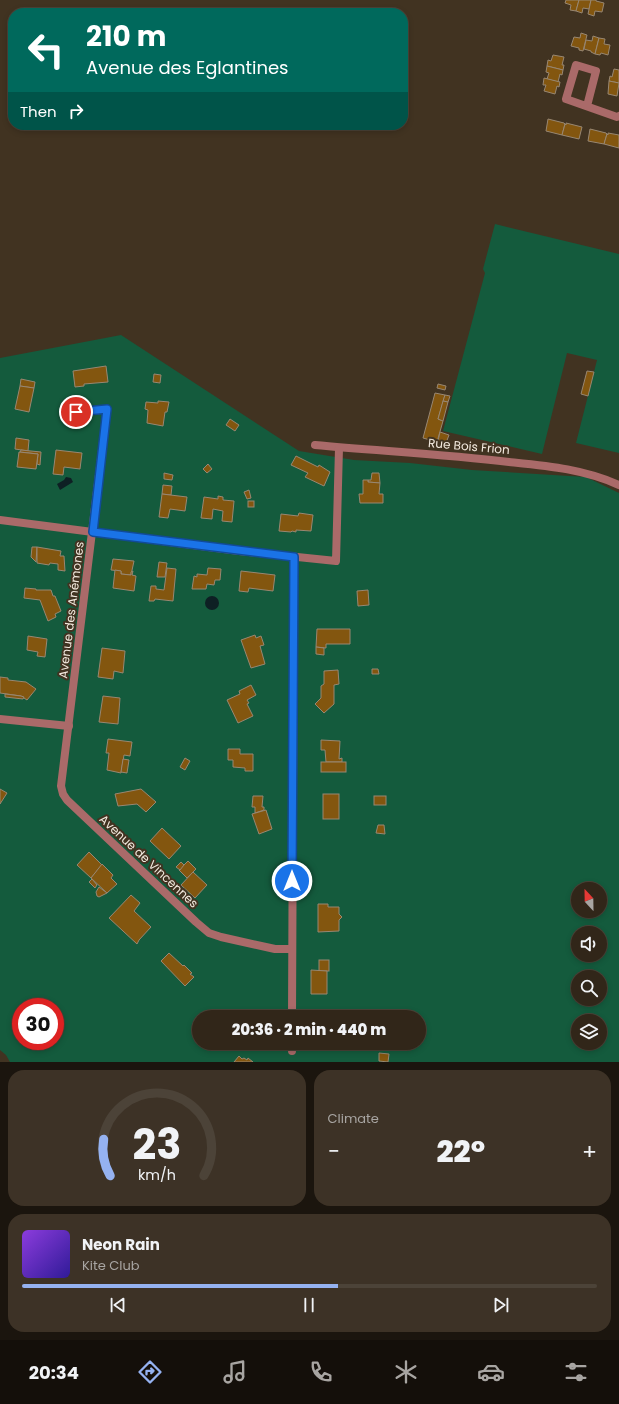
<!DOCTYPE html>
<html lang="en">
<head>
<meta charset="utf-8">
<style>
	:root { --surface:#312619; --page:#3d3226; --text:#f1f3f6; --muted:#a8a5a2; --line:#4c4338; --accent:#95b2f1 }
	body { margin:0; font-family:Poppins,sans-serif; background:var(--page); color:var(--text); height:100vh; display:flex; flex-direction:column; font-size:15px; white-space:nowrap }
	* { box-sizing:border-box; margin:0 }
	p { font-size:13px; color:var(--muted) }
	.icon { flex:none; width:22px; height:22px; fill:none; stroke:currentColor; stroke-width:2; stroke-linecap:round; stroke-linejoin:round }
	.map { position:relative; height:1062px; overflow:hidden }
	.sheet { display:flex; flex-direction:column; gap:8px; padding:8px; background:#1b150e; flex:1 }
	.sheet>* { flex:none }
	.hud { position:absolute; left:8px; top:8px; width:400px; height:122px; border-radius:16px; box-shadow:0 2px 6px #0003,0 0 0 1px var(--line); background:#00695c; color:#fff; overflow:hidden }
	.needle { width:26px; rotate:338deg }
	.fabs { position:absolute; left:571px; top:882px; display:grid; gap:8px }
	.fabs a { display:grid; place-items:center; width:36px; height:36px; border-radius:50%; background:var(--surface); box-shadow:0 2px 6px #0003,0 0 0 1px var(--line); font-size:20px }
	.speed { position:absolute; left:12px; top:998px; display:flex; gap:8px; font-size:20px; font-weight:700; text-align:center }
	.speed>* { display:grid; place-content:center; width:52px; height:52px; border-radius:50%; background:var(--surface); box-shadow:0 2px 6px #0003,0 0 0 1px var(--line); line-height:1 }
	.speed .limit { border:6px solid #d22; background:#fff; color:#111 }
	.pin { position:absolute; display:grid; place-items:center; width:34px; height:34px; color:#fff; margin:-17px; border:2px solid #fff; border-radius:50%; box-shadow:0 1px 4px #0007 }
	.me { position:absolute; width:44px; margin:-22px; rotate:0deg; stroke-linejoin:round; filter:drop-shadow(0 0 3px #0008) }
	.turn { display:flex; align-items:center; gap:14px; height:84px; padding:0 12px; font-size:18px }
	.turn .icon { width:52px; height:52px; stroke-width:2.5 }
	.turn b { display:block; font-size:28px; line-height:34px }
	.then { display:flex; align-items:center; height:38px; padding:0 12px; background:#0003; gap:8px; font-size:15px }
	.big { font-size:30px; font-weight:800; line-height:1.1 }
	.sheet .tile { flex:1; display:flex; flex-direction:column; justify-content:center; gap:6px; min-width:0; padding:0 14px; border-radius:16px; background:var(--page) }
	.sheet .dial { align-items:center; gap:0 }
	.dial svg { height:104px; overflow:visible; fill:none; stroke:var(--line); stroke-width:7; stroke-linecap:round; text-anchor:middle }
	.dial text { fill:var(--text); stroke:none }
	.song { display:flex; align-items:center; gap:12px }
	.cover { width:48px; height:48px; border-radius:6px; background:linear-gradient(135deg,hsl(270 70% 55%),hsl(250 70% 35%)) }
	.played { height:4px; border-radius:2px; background:linear-gradient(90deg,var(--accent) 55%,var(--line) 55%) }
	.keys { display:flex; justify-content:space-around; direction:ltr }
	.heat { display:flex; justify-content:space-between; align-items:center; font-size:22px; direction:ltr }
	.sheet .tiles { flex:1; display:grid; gap:8px; grid-template-columns:1fr 1fr }
	.tile:last-child { grid-column:span 2 }
	.trip { position:absolute; left:192px; top:1010px; width:234px; height:40px; border-radius:20px; background:var(--surface); box-shadow:0 2px 6px #0003,0 0 0 1px var(--line); font-weight:800; line-height:40px; text-align:center }
	.tabs { display:flex; height:64px; justify-content:space-around; align-items:center; background:#140f0a; color:var(--muted) }
	.tabs .icon { width:28px; height:28px }
	.tabs .current { color:var(--accent) }
	.tabs b { font-size:18px; color:var(--text) }
	.map>svg:first-child { display:block }
</style>
</head>
<body>
<div class="map">
<svg width="619" height="1062" viewBox="0 0 619 1062">
	<rect width="100%" height="100%" fill="#413321"/>
	<g fill="#145b3d" fill-rule="evenodd">
		<path d="M495,224L619,254V453L576,443L597,360L567,353L542,454L443,431L485,273L483,269Z"/>
		<path d="M121,335L299,451L354,460L410,463L472,470L586,477L619,493V1062H10L6,1055L0,1050V358ZM578,889H600V911H578ZM578,933H600V955H578ZM578,977H600V999H578ZM21,1007H55V1041H21ZM199,1017H419V1043H199ZM578,1021H600V1043H578Z"/>
	</g>
	<g fill="#0e2024">
		<path d="M66,477L71,478L73,482L60,490L57,484L64,480Z"/>
		<circle cx="212" cy="603" r="7"/>
	</g>
	<g fill="#83560f" stroke="#988772">
		<path d="M566,0H579L576,11L570,10L571,5L565,3Z"/>
		<path d="M579,0H591L589,9L583,8L582,13L576,11Z"/>
		<path d="M591,0H596V1L604,3L602,12L595,11L594,16L588,14Z"/>
		<path d="M581,33L587,35L583,51L579,50V48L571,46L574,37L580,38Z"/>
		<path d="M593,36L599,38L595,54L591,52V51L584,49L586,40L592,41Z"/>
		<path d="M599,38L605,39L604,44L610,45L608,55L601,53L600,55L595,54Z"/>
		<path d="M553,55L564,57L562,65H564L563,70L547,66L548,60L551,61Z"/>
		<path d="M547,66L563,70L562,75L560,74L558,82L547,79L549,73L546,72Z"/>
		<path d="M614,69L619,70V83L609,81L610,76L612,77Z"/>
		<path d="M544,78L560,82L559,87L557,86L555,94L544,91L546,85H543Z"/>
		<path d="M609,81L619,83L617,96L608,94Z"/>
		<path d="M548,119L564,123L565,124L562,135L546,131Z"/>
		<path d="M566,123L582,127L579,139L562,135L565,124L566,125Z"/>
		<path d="M590,129L606,133L607,134L604,144L588,141Z"/>
		<path d="M608,133L619,135V148L604,144L607,134L608,135Z"/>
		<path d="M106,366L108,382L84,384V386L75,387L73,371Z"/>
		<path d="M587,371L594,372L588,396L581,394Z"/>
		<path d="M154,374L161,375L160,383L153,382Z"/>
		<path d="M21,379L35,382L34,388L20,386Z"/>
		<path d="M438,384L446,386L445,390L437,388Z"/>
		<path d="M20,386L34,388L29,412L15,409Z"/>
		<path d="M435,393L445,395L438,419L443,421L437,442L423,438Z"/>
		<path d="M445,395L450,396L448,402L443,401Z"/>
		<path d="M158,401L169,402L167,412H165L163,426L147,423L148,410L145,409L146,402L158,403Z"/>
		<path d="M443,401L448,402L443,421L438,419Z"/>
		<path d="M230,419L239,425L235,431L226,425Z"/>
		<path d="M440,432L449,435L446,443L438,441Z"/>
		<path d="M16,438L29,440L28,451L15,449Z"/>
		<path d="M21,450L41,452L40,465L37,464L38,454L20,452Z"/>
		<path d="M56,450L82,453L80,469L64,467L63,475L53,474Z"/>
		<path d="M19,452L38,454L36,469L17,467Z"/>
		<path d="M296,456L318,467L319,465L330,472L324,486L305,477L308,473L291,465Z"/>
		<path d="M208,464L212,469L207,473L203,469Z"/>
		<path d="M164,473L173,475L172,480L164,479Z"/>
		<path d="M372,473H379L380,483L368,482V480H371Z"/>
		<path d="M363,480H368V482L380,483L379,494H383V503H360L359,494H363Z"/>
		<path d="M163,485L172,486L171,495L162,494Z"/>
		<path d="M249,490L251,498L247,499L244,492Z"/>
		<path d="M162,494L187,497L185,511L170,509L168,518L159,517Z"/>
		<path d="M218,496L223,497V500L234,501L232,522L222,521L223,511L213,509L212,519L201,518L204,497L218,499Z"/>
		<rect x="248" y="501" width="6" height="6"/>
		<path d="M299,513L313,515L311,531L296,530V532L292,531L291,532L279,531L281,514L298,516Z"/>
		<path d="M32,547H37L36,562L31,557Z"/>
		<path d="M37,547L61,551L60,556H64L65,571L58,570V564L50,563L49,565L37,563Z"/>
		<path d="M113,559L134,561L131,575L121,574V571L111,570Z"/>
		<path d="M159,562L167,563L165,577H157Z"/>
		<path d="M167,568L176,569L173,601L155,599L154,601H149L151,586H156V589L164,590Z"/>
		<path d="M208,568L221,569L220,580H215L214,585L207,584L206,589H192L194,576L197,577V574L207,575Z"/>
		<path d="M115,570L121,571V574L131,575V572L133,571L132,575L136,576L134,591L113,588Z"/>
		<path d="M241,571L275,575L273,591L249,588L248,592L239,591Z"/>
		<path d="M25,588L36,589V590H51L53,596H55L61,611L55,614L56,617L48,621L40,600L24,598Z"/>
		<path d="M368,590L369,605L358,606L357,591Z"/>
		<path d="M317,629H350V644H326V648L316,647Z"/>
		<path d="M255,635L256,638L261,636L264,645L260,646L265,664L251,668L241,640Z"/>
		<path d="M28,636L47,639L45,657L37,656L38,652L27,650Z"/>
		<path d="M316,647L324,648V655L316,654Z"/>
		<path d="M102,648L125,651L123,673L114,671L113,679L98,677Z"/>
		<path d="M372,669H378L379,674H372Z"/>
		<path d="M338,670L339,684L334,685V704L324,713L315,704L321,698V686L324,684V671Z"/>
		<path d="M0,677L8,678V680L26,682L36,689L27,700L21,696L0,693Z"/>
		<path d="M251,685L256,695L247,700L249,703L247,704L253,716L238,723L227,700L240,694L239,691Z"/>
		<path d="M5,694L21,696L24,697L23,699L5,697Z"/>
		<path d="M103,696L120,698L118,724L99,722Z"/>
		<path d="M108,739L132,742L130,756L124,755L121,773L107,770L109,753H106Z"/>
		<path d="M321,740L340,741L339,759L342,758V762H326L325,750H321Z"/>
		<path d="M228,749H240V754H253V771H245V768L233,767V760H228Z"/>
		<path d="M185,758L190,761L185,770L180,767Z"/>
		<path d="M123,759L129,760L127,773L121,772Z"/>
		<rect x="321" y="762" width="25" height="10"/>
		<path d="M0,789L7,793L0,804Z"/>
		<path d="M141,789L156,802L146,812L137,804L118,806L115,794Z"/>
		<rect x="323" y="794" width="16" height="25"/>
		<path d="M253,796H263L262,807H264V810L255,813V807H252Z"/>
		<rect x="374" y="796" width="12" height="9"/>
		<path d="M266,810L272,829L259,834L252,814Z"/>
		<path d="M378,825H384L385,834L376,833Z"/>
		<path d="M162,828L181,846L169,859L150,841Z"/>
		<path d="M89,852L102,865L91,878L77,865Z"/>
		<path d="M188,861L196,869L187,878L179,870Z"/>
		<path d="M181,862L184,865L180,870L176,867Z"/>
		<path d="M102,864L113,875L111,878L117,884L107,893L91,878Z"/>
		<path d="M193,872L207,885L195,898L181,885Z"/>
		<path d="M92,879L97,885L95,888L89,882Z"/>
		<path d="M99,887L107,893L99,897L97,896L96,892Z"/>
		<path d="M131,895L140,903L134,911L151,927L139,940L137,944L109,918Z"/>
		<path d="M318,904H328V907H339V914L342,917L339,920V931L318,932Z"/>
		<path d="M169,953L183,966L184,965L192,973L190,974L194,977L185,986L161,961Z"/>
		<rect x="319" y="960" width="10" height="11"/>
		<path d="M311,970L327,971V994H311Z"/>
		<path d="M379,1053L389,1054L388,1062L379,1061Z"/>
		<path d="M239,1056L242,1059L244,1058L247,1060L248,1058L253,1062H234Z"/>
	</g>
	<g fill="none" stroke-linecap="round" stroke-linejoin="round">
		<g stroke="#aa6a69" stroke-width="8">
			<path d="M587,106L596,71L576,65L566,99L617,117L619,116"/>
			<path d="M77,413L107,409L61,786L63,794L67,800L196,922L209,933L221,937L275,949H291"/>
			<path d="M315,445C379,451 444,454 509,462C548,466 583,469 619,485"/>
			<path d="M0,520L239,551L336,561L339,448"/>
			<path d="M0,719L69,726"/>
			<path d="M292,1017L294,557"/>
			<path d="M292,1043V1051"/>
		</g>
	</g>
	<g fill="none" stroke-linecap="round" stroke-linejoin="round">
		<g stroke="#114b97" stroke-width="10">
			<path id="route" d="M76,412L107,409L93,532L294,557L292,881"/>
		</g>
		<use href="#route" stroke="#1a73e8" stroke-width="7"/>
	</g>
	<g text-anchor="middle" dominant-baseline="central" stroke-width="4" stroke-linejoin="round" paint-order="stroke">
		<g font-size="12" fill="#f3eadf" stroke="#413321">
			<text transform="translate(469 446) rotate(5)">Rue Bois Frion</text>
			<text transform="translate(71 610) rotate(-83)">Avenue des Anémones</text>
			<text transform="translate(149 861) rotate(43)">Avenue de Vincennes</text>
		</g>
	</g>
</svg>
<div class="fabs">
<a><svg class="needle" viewBox="-14 -14 28 28"><path d="M0-13l5 13h-10z" fill="#e53935"/><path d="M0 13l5-13h-10z" fill="#a8a5a2"/></svg></a>
<a><svg class="icon" aria-label="sound" viewBox="0 0 24 24"><path d="M4 9h4l5-4v14l-5-4H4zM17 9q2 3 0 6"/></svg></a>
<a><svg class="icon" aria-label="search" viewBox="0 0 24 24"><circle cx="10" cy="10" r="6"/><path d="M15 15l6 6"/></svg></a>
<a><svg class="icon" aria-label="layers" viewBox="0 0 24 24"><path d="M12 4l9 5-9 5-9-5zM3 14l9 5 9-5"/></svg></a>
</div>
<div class="speed"><div class="limit">30</div></div>
<div class="pin" style="left:76px;top:412px;background:#d93025"><svg class="icon" aria-label="arrive" viewBox="0 0 24 24"><path d="M6 21V4h12l-3 4 3 4H6"/></svg></div>
<svg class="me" style="left:292px;top:881px" viewBox="-20 -20 40 40"><circle r="17" fill="#1a73e8" stroke="#fff" stroke-width="3"/><path d="M0-11L8 9 0 5-8 9z" fill="#fff"/></svg>
<div class="trip">20:36 · 2 min · 440 m</div>
<div class="hud">
<div class="turn"><svg class="icon" aria-label="left" viewBox="0 0 24 24"><path d="M17 20v-9H6M10 6l-5 5 5 5"/></svg><div><b>210 m</b>Avenue des Eglantines</div></div>
<div class="then">Then<svg class="icon" aria-label="right" viewBox="0 0 24 24"><path d="M7 20v-9h11M14 6l5 5-5 5"/></svg></div>
</div>
</div>
<section class="sheet">
<div class="tiles">
<div class="tile dial"><svg viewBox="0 0 100 80">
<path d="M14 69A42 42 0 1 1 86 69"/>
<path d="M14 69A42 42 0 0 1 9 41" stroke="#95b2f1"/>
<text x="50" y="56" font-size="32" font-weight="700">23</text>
<text x="50" y="72" font-size="11">km/h</text>
</svg></div>
<div class="tile"><p>Climate</p>
<div class="heat"><a>−</a><b class="big">22°</b><a>+</a></div>
</div>
<div class="tile">
<div class="song"><i class="cover"></i><div><b>Neon Rain</b><p>Kite Club</p></div></div>
<div class="played"></div>
<div class="keys"><svg class="icon" aria-label="previous" viewBox="0 0 24 24"><path d="M18 5L8 12l10 7zM5 5v14"/></svg><svg class="icon" aria-label="pause" viewBox="0 0 24 24"><path d="M8 5v14M16 5v14"/></svg><svg class="icon" aria-label="next" viewBox="0 0 24 24"><path d="M6 5l10 7-10 7zM19 5v14"/></svg></div>
</div>
</div>
</section>
<nav class="tabs">
<b>20:34</b>
<svg class="icon current" aria-label="directions" viewBox="0 0 24 24"><path d="M12 3l9 9-9 9-9-9zM9 14v-3h6M13 9l2 2-2 2"/></svg>
<svg class="icon" aria-label="music" viewBox="0 0 24 24"><path d="M9 18V5l10-2v13"/><circle cx="6" cy="18" r="3"/><circle cx="16" cy="16" r="3"/></svg>
<svg class="icon" aria-label="phone" viewBox="0 0 24 24"><path d="M5 4h4l2 5-3 2q2 4 5 5l2-3 5 2v4C11 20 4 13 5 4z"/></svg>
<svg class="icon" aria-label="climate" viewBox="0 0 24 24"><path d="M12 3v18M4 7l16 10M4 17L20 7"/></svg>
<svg class="icon" aria-label="car" viewBox="0 0 24 24"><path d="M5 17H2v-5l4-1 3-4h7l3 4 3 1v5h-3M9 17h6M6 11h13"/><circle cx="7" cy="17" r="2"/><circle cx="17" cy="17" r="2"/></svg>
<svg class="icon" aria-label="filters" viewBox="0 0 24 24"><path d="M4 7h16M4 17h16"/><circle cx="9" cy="7" r="2"/><circle cx="15" cy="17" r="2"/></svg>
</nav>
</body>
</html>
